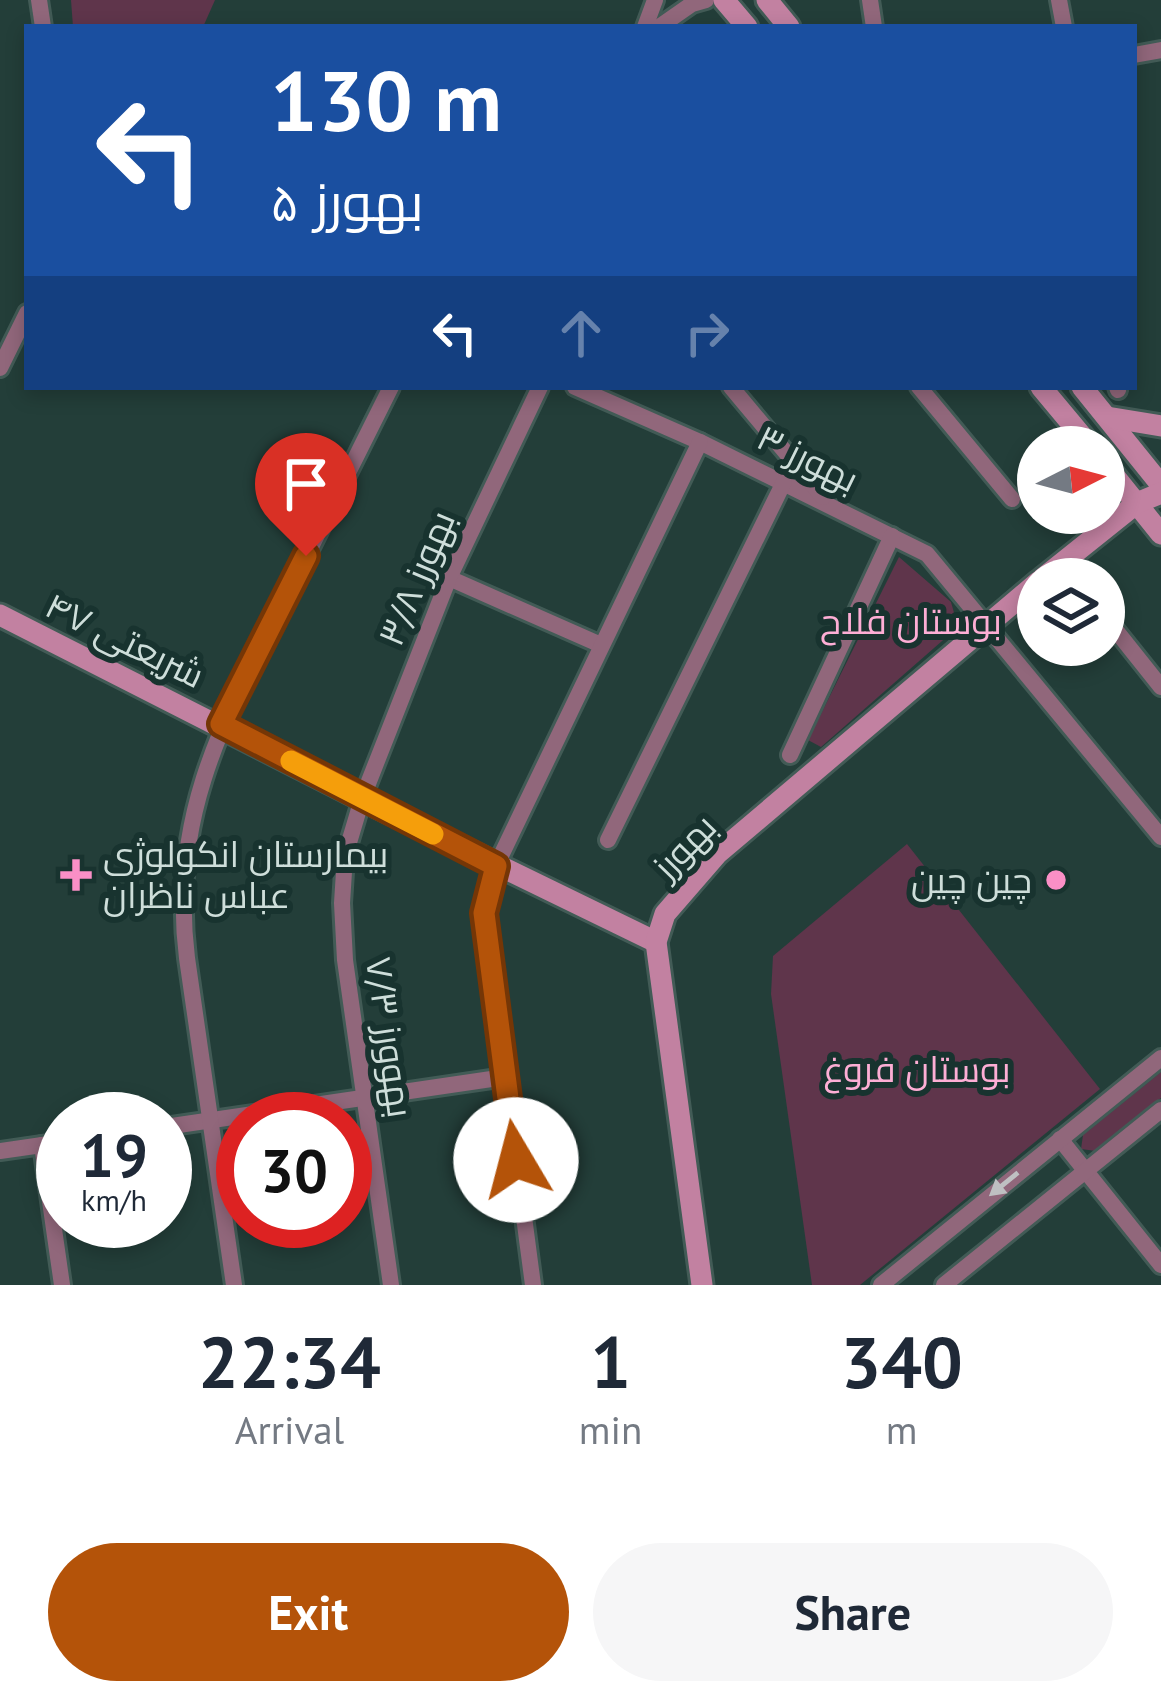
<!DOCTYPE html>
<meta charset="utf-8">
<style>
body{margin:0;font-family:"PT Sans",Cairo,sans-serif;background:#f6f6f7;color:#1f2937;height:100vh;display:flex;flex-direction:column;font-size:45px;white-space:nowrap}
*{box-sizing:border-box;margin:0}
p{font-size:39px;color:#747a83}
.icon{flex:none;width:66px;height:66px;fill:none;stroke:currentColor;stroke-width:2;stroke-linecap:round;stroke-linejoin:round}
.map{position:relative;height:1285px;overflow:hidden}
.panel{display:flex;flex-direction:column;background:#fff;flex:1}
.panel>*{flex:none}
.banner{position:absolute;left:24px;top:24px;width:1113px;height:366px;border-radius:0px;box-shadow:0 6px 18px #0003;background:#1a4fa0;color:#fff;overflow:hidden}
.needle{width:78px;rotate:84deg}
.controls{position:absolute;left:1017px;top:426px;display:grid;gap:24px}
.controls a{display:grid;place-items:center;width:108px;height:108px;border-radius:50%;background:#fff;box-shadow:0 6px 18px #0003;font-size:60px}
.speed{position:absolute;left:36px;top:1092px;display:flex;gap:24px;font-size:60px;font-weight:700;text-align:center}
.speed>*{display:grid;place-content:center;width:156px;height:156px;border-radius:50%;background:#fff;box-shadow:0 6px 18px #0003;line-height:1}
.speed small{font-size:30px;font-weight:400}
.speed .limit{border:18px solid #d22;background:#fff;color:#111}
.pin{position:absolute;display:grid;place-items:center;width:102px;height:102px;color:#fff;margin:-123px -51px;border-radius:50% 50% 50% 0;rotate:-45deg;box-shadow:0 0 12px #0007}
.pin .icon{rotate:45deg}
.me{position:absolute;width:132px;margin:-66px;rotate:352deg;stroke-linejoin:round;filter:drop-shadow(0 0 9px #0008)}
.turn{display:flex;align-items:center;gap:42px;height:252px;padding:0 48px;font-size:54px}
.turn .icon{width:156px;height:156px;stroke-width:2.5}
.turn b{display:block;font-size:84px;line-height:102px}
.lanes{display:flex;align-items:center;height:114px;padding:0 48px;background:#0003;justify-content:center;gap:60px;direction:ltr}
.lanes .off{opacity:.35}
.eta{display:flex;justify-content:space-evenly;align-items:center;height:204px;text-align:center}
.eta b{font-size:72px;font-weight:700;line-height:84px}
.action{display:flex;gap:24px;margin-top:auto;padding:24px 48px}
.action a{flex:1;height:138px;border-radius:72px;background:#b45309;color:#fff;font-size:48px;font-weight:700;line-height:138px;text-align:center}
.action a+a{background:#f6f6f7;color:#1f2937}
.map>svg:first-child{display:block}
</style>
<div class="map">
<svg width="1161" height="1285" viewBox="0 0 1161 1285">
<rect width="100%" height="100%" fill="#233e39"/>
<g fill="#5f354b">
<path d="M71,0H215L203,27H73Z"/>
<path d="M899,557L951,602L958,627L821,747L808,740Z"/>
<path d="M907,844L1100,1089L860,1285H812L771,994L773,956Z"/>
<path d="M1161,1072V1098L1096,1151L1081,1149L1083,1135Z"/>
</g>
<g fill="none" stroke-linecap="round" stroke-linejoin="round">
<defs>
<g id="street">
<path d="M39,0L43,27"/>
<path d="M870,0L874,27"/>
<path d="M1059,0L1064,27"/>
<path d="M645,27L655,0"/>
<path d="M659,27L692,4L706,0"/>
<path d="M1134,55L1161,50"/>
<path d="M0,368L27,313"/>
<path d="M575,387L700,442L927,554L1161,837"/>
<path d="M731,387L823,497"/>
<path d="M919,387L1012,499"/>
<path d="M1117,387L1118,390"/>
<path d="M449,578L601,645"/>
<path d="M1106,618L1161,687"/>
<path d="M790,755L892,536"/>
<path d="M608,840L784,482"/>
<path d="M165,1127L505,1077"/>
<path d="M1060,1139L1161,1265"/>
<path d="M42,1145L62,1285"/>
<path d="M0,1151L63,1142"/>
<path d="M234,1285L187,958C169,815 225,717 288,593C322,524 357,456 391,387"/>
<path d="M391,1285L345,960L342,903L345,856L362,799L449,578L540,387"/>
<path d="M533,1285L484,913L496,866L700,442"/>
<path d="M881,1285L1161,1058"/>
<path d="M944,1285L1161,1110"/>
</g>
<g id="secondary">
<path d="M724,0L747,27"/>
<path d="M767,0L789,27"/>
<path d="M1041,387L1091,447"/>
<path d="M1082,387L1161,485"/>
<path d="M1107,417L1161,426"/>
<path d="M1104,463L1161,534"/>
<path d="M1042,579L1137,503L1161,493"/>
<path d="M0,615L362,799L656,942"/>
<path d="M702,1285L656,942L665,914L717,854L1038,582"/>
</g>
</defs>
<use href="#street" stroke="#425b56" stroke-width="22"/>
<use href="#secondary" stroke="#425b56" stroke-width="27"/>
<use href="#street" stroke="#91677b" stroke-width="16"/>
<use href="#secondary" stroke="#c281a1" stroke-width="21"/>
</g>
<defs><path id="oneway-solid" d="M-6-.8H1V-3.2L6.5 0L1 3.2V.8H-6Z" transform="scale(3)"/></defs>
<use fill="#bfc0c2" href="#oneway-solid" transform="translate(1004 1184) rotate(141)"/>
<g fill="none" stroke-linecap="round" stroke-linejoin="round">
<defs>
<path id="route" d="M306,556L221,724L496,866L484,913L516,1160"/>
</defs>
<use href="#route" stroke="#753606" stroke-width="30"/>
<use href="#route" stroke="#b45309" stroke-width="21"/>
<path stroke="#f59e0b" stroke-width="21" d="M291,761L433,834"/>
</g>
<g fill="#fa8fc6" stroke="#18332f" stroke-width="4.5">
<path d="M70 857h12v12h12v12h-12v12h-12v-12h-12v-12h12z"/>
<circle cx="1056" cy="880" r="12"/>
</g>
<g text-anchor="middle" stroke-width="12" stroke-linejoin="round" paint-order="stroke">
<g font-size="36" fill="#cededa" stroke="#18332f">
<text transform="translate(808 458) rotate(26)" y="13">بهورز ۳</text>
<text transform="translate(416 578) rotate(-67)" y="13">بهورز ۳/۸</text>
<text transform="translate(125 640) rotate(26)" y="13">شریعتی ۴۷</text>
<text transform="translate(684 846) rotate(-46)" y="13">بهورز</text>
<text transform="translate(390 1037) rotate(82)" y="13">بهوورز ۷/۳</text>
</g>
<g font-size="36" fill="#fdaed5" stroke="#18332f">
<text x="911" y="634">بوستان فلاح</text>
<text x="917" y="1082">بوستان فروغ</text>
</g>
<g font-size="36" fill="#cededa" stroke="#18332f" text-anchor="start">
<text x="103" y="867">بیمارستان انکولوژی<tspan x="103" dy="41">عباس ناظران</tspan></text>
<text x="1032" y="893" text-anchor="end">چین چین</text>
</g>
</g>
</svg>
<div class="controls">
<a><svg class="needle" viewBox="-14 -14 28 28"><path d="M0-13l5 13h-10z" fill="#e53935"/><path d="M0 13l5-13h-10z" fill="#747a83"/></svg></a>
<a><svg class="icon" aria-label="layers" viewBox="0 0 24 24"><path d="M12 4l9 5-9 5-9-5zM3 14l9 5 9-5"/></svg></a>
</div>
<div class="speed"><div>19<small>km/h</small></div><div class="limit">30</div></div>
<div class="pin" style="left:306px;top:556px;background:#d93025"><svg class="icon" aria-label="arrive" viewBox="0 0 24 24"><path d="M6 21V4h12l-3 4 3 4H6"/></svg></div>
<svg class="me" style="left:516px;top:1160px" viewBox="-20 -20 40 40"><circle r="19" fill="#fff"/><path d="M0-13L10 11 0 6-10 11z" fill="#b45309"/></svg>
<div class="banner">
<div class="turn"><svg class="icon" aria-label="left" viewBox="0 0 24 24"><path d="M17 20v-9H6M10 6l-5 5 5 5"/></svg><div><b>130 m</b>بهورز ۵</div></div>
<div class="lanes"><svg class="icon" aria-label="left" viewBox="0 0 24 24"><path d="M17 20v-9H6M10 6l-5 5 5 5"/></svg><svg class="icon off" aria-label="ahead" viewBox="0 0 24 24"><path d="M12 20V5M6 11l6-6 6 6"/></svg><svg class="icon off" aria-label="right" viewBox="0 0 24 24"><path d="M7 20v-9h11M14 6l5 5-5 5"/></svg></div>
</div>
</div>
<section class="panel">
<div class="eta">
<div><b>22:34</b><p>Arrival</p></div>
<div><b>1</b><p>min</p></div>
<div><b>340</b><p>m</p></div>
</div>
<div class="action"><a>Exit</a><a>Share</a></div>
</section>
